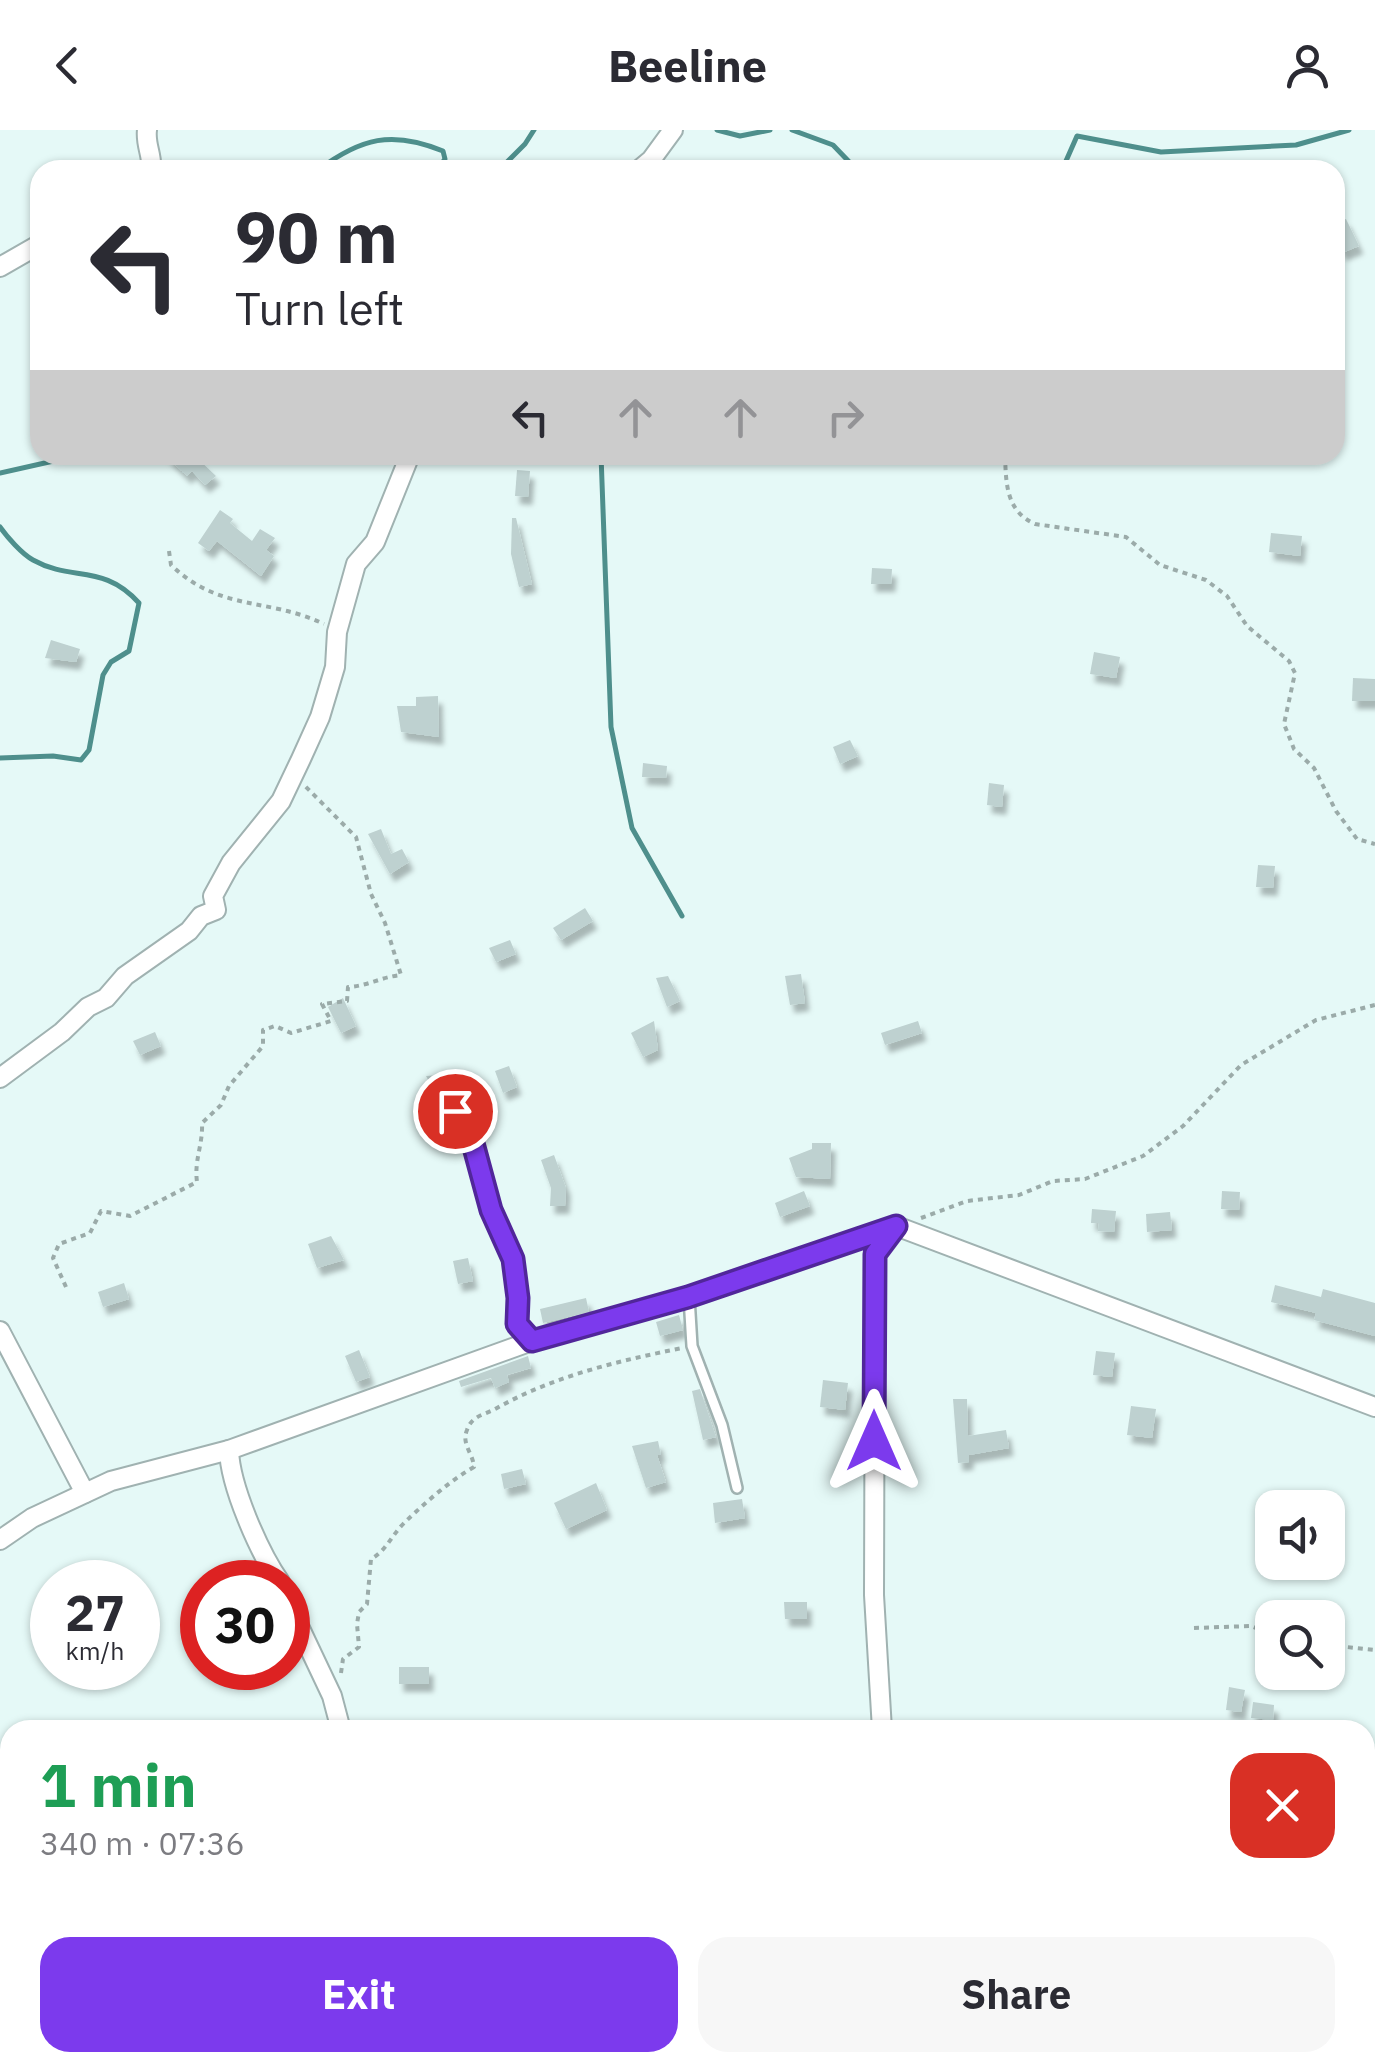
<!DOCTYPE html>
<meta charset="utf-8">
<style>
body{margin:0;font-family:"IBM Plex Sans",sans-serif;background:#f7f7f7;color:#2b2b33;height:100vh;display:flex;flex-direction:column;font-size:38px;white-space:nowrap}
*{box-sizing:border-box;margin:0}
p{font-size:32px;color:#7c7c81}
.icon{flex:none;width:55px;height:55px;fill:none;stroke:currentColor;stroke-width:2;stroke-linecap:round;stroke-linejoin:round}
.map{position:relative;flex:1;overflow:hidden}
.side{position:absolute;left:0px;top:1590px;width:1375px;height:352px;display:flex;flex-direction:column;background:#fff;border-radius:30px 30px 0 0;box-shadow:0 2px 8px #0004}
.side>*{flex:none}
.banner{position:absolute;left:30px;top:30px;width:1315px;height:305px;border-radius:30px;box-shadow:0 2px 8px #0004;background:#fff;color:#2b2b33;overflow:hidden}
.tools{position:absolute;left:1255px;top:1360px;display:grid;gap:20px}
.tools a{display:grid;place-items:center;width:90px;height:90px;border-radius:20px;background:#fff;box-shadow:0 2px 8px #0004;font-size:50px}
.speed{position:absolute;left:30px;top:1430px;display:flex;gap:20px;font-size:50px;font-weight:700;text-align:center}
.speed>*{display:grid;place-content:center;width:130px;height:130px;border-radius:50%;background:#fff;box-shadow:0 2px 8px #0004;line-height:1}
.speed small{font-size:25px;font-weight:400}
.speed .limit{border:15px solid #d22;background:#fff;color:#111}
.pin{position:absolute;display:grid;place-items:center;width:85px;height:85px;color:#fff;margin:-42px;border:5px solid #fff;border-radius:50%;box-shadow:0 2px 10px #0007}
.me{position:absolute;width:110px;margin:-55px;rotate:0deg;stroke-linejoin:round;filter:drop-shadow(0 0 8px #0008)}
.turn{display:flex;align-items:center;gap:35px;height:210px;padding:0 40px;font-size:45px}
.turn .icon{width:130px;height:130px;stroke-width:2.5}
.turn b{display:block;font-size:70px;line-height:85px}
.lanes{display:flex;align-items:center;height:95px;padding:0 40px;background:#0003;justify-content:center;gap:50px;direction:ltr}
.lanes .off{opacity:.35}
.round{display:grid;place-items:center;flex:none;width:105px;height:105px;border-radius:30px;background:#f7f7f7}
.headline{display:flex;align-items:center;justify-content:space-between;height:170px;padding:0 40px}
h1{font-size:60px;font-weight:700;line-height:75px;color:#1e9e55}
.button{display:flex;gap:20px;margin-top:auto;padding:20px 40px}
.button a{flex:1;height:115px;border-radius:30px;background:#7c3aed;color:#fff;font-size:40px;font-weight:700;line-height:115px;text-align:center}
.button a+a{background:#f7f7f7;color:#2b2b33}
header{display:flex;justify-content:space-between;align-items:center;height:130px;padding:0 40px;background:#fff;font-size:45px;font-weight:700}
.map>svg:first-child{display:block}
</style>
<header><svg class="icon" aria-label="back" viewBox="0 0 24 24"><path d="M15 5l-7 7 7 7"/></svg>Beeline<svg class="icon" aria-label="person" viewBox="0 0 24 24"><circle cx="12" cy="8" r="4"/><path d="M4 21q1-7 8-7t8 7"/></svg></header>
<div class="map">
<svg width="1375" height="1941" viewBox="0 0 1375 1941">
<defs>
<filter id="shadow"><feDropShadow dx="4.5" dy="8" stdDeviation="2.5" flood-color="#0004"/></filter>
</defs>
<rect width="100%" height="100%" fill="#e5f9f7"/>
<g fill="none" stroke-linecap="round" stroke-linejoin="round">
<g stroke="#4e8f8c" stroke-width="5">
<path d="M717,0L740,6L770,0"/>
<path d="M792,0L833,15L857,40"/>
<path d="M318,40C361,8 392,0 443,21L445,29L437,40"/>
<path d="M499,40L525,14L534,0"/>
<path d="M1062,40L1077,6L1161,22L1296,15L1349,0"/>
<path d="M601,325L611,597L632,698L682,786"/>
<path d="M0,343L58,330L59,325"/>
<path d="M0,397C7,407 22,424 33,430C72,452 103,433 139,473L129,521L111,532L103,545L89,620L81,630L53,626L0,628"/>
</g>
</g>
<g fill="#bed1d0" filter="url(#shadow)">
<path d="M1346,89L1359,116L1342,123L1335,107V92Z"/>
<path d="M165,325H194L216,346L205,355L192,341L187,346Z"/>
<path d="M517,340L530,341L528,367L515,366Z"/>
<path d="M220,380L233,389L230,393L252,411L260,399L275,408L266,420L274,426L261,446L217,411L209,421L198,413Z"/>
<path d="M512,388H516L532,454L519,457L511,424Z"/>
<path d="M1271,403L1302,406L1300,426L1269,422Z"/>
<path d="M872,438L892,439L891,454H871Z"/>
<path d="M51,510L80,519L76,532L45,528Z"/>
<path d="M1094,522L1120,527L1116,548L1090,544Z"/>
<path d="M1353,548L1375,549V571H1352Z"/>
<path d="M438,566L439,607L401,602L397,576H416V567Z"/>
<path d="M850,610L858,626L840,634L833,617Z"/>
<path d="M643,633L667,636L666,648L642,647Z"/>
<path d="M989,653L1004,655L1002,677L987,675Z"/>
<path d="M381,699L391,724L402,719L409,732L390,744L368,704Z"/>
<path d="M1258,735L1275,736L1273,758L1256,757Z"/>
<path d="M585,778L593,791L561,810L553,798Z"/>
<path d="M510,810L516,824L496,832L489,818Z"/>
<path d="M801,844L805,873L790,875L785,846Z"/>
<path d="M668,846L680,871L667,877L656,848Z"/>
<path d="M343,868L356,896L341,903L328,877Z"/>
<path d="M654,891L658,920L643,927L631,903Z"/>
<path d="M918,891L922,903L885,915L881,903Z"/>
<path d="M155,902L161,916L140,925L133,911Z"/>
<path d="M509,936L517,957L503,963L495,941Z"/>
<path d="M467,943L469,970L452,974L447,978L449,986L431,992L426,978L441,973L426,946Z"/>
<path d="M812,1013H831L830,1049L796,1047L789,1028L812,1019Z"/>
<path d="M554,1025L566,1058L565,1076H550L551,1058L541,1030Z"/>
<path d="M804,1061L810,1076L780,1087L775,1073Z"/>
<path d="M1222,1061L1240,1062L1239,1080L1221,1079Z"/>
<path d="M1092,1079L1116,1081L1114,1102L1098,1101L1099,1093H1091Z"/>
<path d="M1170,1082L1172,1100L1147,1102L1146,1084Z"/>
<path d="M331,1106L344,1130L317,1138L308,1114Z"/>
<path d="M468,1128L473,1151L458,1154L453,1131Z"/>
<path d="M124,1153L129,1169L103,1177L98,1162Z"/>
<path d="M1275,1155L1321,1167L1323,1159L1375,1173V1206L1314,1190L1316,1183L1271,1172Z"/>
<path d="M586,1168L589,1182L543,1193L540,1179Z"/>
<path d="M679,1185L683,1200L660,1206L656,1192Z"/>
<path d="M359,1220L370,1247L356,1252L345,1226Z"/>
<path d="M1096,1221L1115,1223L1112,1247L1093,1245Z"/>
<path d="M528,1226L531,1238L507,1245L509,1252L495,1258L491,1248L461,1257L459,1251Z"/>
<path d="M823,1250L848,1253L845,1280L820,1277Z"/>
<path d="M700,1259L716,1307L703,1310L692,1261Z"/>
<path d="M953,1269H967L968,1306L1006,1300L1009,1318L969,1325V1332L958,1333Z"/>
<path d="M1131,1276L1156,1279L1152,1308L1127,1305Z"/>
<path d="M658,1311L661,1325H657L666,1352L646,1358L632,1316Z"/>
<path d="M522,1339L526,1354L504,1359L501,1344Z"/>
<path d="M596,1353L607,1380L566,1399L554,1373Z"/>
<path d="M742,1369L745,1388L715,1393L713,1373Z"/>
<path d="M784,1472H807V1489H785Z"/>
<rect x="399" y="1537" width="30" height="17"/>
<path d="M1229,1557L1245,1560L1241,1582L1226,1580Z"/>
<path d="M1253,1572L1274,1575L1273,1590L1251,1588Z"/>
</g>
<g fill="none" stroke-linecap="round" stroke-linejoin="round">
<defs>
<g id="service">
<path d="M455,981L467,992L491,1079L513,1129L518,1169L517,1194L532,1211"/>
<path d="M689,1167L692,1216L722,1295L737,1358"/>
</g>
<g id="minor">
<path d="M147,0C145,15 153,26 151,40"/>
<path d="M639,40L651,30L673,0"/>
<path d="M0,137L40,114"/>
<path d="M0,948L62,902L88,877L106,868L125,846L189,801L201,786L216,780L213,766L231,733L281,671L301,629L320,587L335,537L337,502L356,434L375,412L410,325"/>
<path d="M0,1201L85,1363"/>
<path d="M229,1320C230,1356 259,1422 280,1452"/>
<path d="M0,1410L32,1388L111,1351L229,1320L532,1211L689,1167L894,1097"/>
<path d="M288,1473L332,1566L341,1600"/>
<path d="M882,1600L874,1465L875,1124L896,1096L1375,1277"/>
<path d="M418,1932L421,1941"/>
<path d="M877,1941V1932"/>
</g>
</defs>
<use href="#service" stroke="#a0b2b1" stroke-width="14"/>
<use href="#minor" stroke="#a0b2b1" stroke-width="22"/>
<g stroke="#9baba9" stroke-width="4" stroke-dasharray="5 5" stroke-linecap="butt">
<path d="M1005,325C1006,354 1006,381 1035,394L1126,407L1160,435L1206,450L1227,466L1247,496L1289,531L1295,543L1284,594L1294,619L1314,638L1336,681L1357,709L1375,714"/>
<path d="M169,421L171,435C220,482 267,467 324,494"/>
<path d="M921,1088L967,1071L1019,1065L1053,1051L1085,1049L1143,1026L1183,996L1241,935L1316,890L1375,875"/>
<path d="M66,1157L53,1128L59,1114L90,1103L101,1081L130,1086L197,1052C194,1030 203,1015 202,993L221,975L229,956L263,916V900L275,896L291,903L331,891L322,874L347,871L348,857C368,856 381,847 401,845L385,793L371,764L356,707L305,656"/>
<path d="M1194,1498L1251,1496L1272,1504"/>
<path d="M1328,1515L1375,1520"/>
<path d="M341,1543L343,1529L359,1517L357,1494L359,1482L367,1474L371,1429C387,1420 391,1406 404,1393C425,1373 448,1352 474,1337C473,1323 461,1314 467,1300C472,1285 485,1285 497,1278C554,1246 618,1231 682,1218"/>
<path d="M10,1932L13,1941"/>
</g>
<use href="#service" stroke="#fff" stroke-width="9"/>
<use href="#minor" stroke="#fff" stroke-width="18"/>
</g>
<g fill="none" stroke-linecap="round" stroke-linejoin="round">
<defs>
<path id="route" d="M455,981L468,995L491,1080L513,1129L518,1168L517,1194L532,1211L688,1167L896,1096L875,1124L874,1311"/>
</defs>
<use href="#route" stroke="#51269a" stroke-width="25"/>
<use href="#route" stroke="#7c3aed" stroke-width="18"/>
</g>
</svg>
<div class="tools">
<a><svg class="icon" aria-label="sound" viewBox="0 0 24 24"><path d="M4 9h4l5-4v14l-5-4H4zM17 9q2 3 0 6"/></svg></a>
<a><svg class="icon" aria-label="search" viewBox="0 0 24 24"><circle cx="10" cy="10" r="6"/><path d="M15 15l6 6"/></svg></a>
</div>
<div class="speed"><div>27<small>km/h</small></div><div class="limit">30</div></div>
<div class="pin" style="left:455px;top:981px;background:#d93025"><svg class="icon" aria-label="arrive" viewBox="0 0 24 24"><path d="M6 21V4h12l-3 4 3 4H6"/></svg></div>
<svg class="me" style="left:874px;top:1311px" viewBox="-20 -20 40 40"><path d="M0-17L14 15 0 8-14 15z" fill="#7c3aed" stroke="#fff" stroke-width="4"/></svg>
<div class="banner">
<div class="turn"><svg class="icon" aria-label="left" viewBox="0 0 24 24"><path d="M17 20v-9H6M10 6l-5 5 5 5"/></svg><div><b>90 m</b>Turn left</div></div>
<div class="lanes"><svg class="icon" aria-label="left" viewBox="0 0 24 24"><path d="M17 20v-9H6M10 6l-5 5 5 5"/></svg><svg class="icon off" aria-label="ahead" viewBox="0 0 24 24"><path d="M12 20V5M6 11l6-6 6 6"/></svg><svg class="icon off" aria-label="ahead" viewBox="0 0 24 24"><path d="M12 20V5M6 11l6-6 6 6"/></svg><svg class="icon off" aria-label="right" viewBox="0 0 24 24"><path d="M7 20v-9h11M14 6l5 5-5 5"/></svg></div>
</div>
<section class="side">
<div class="headline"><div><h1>1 min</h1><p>340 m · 07:36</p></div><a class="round" style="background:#d93025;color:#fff"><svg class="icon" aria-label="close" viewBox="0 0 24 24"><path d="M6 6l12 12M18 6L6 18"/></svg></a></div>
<div class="button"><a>Exit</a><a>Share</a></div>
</section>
</div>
